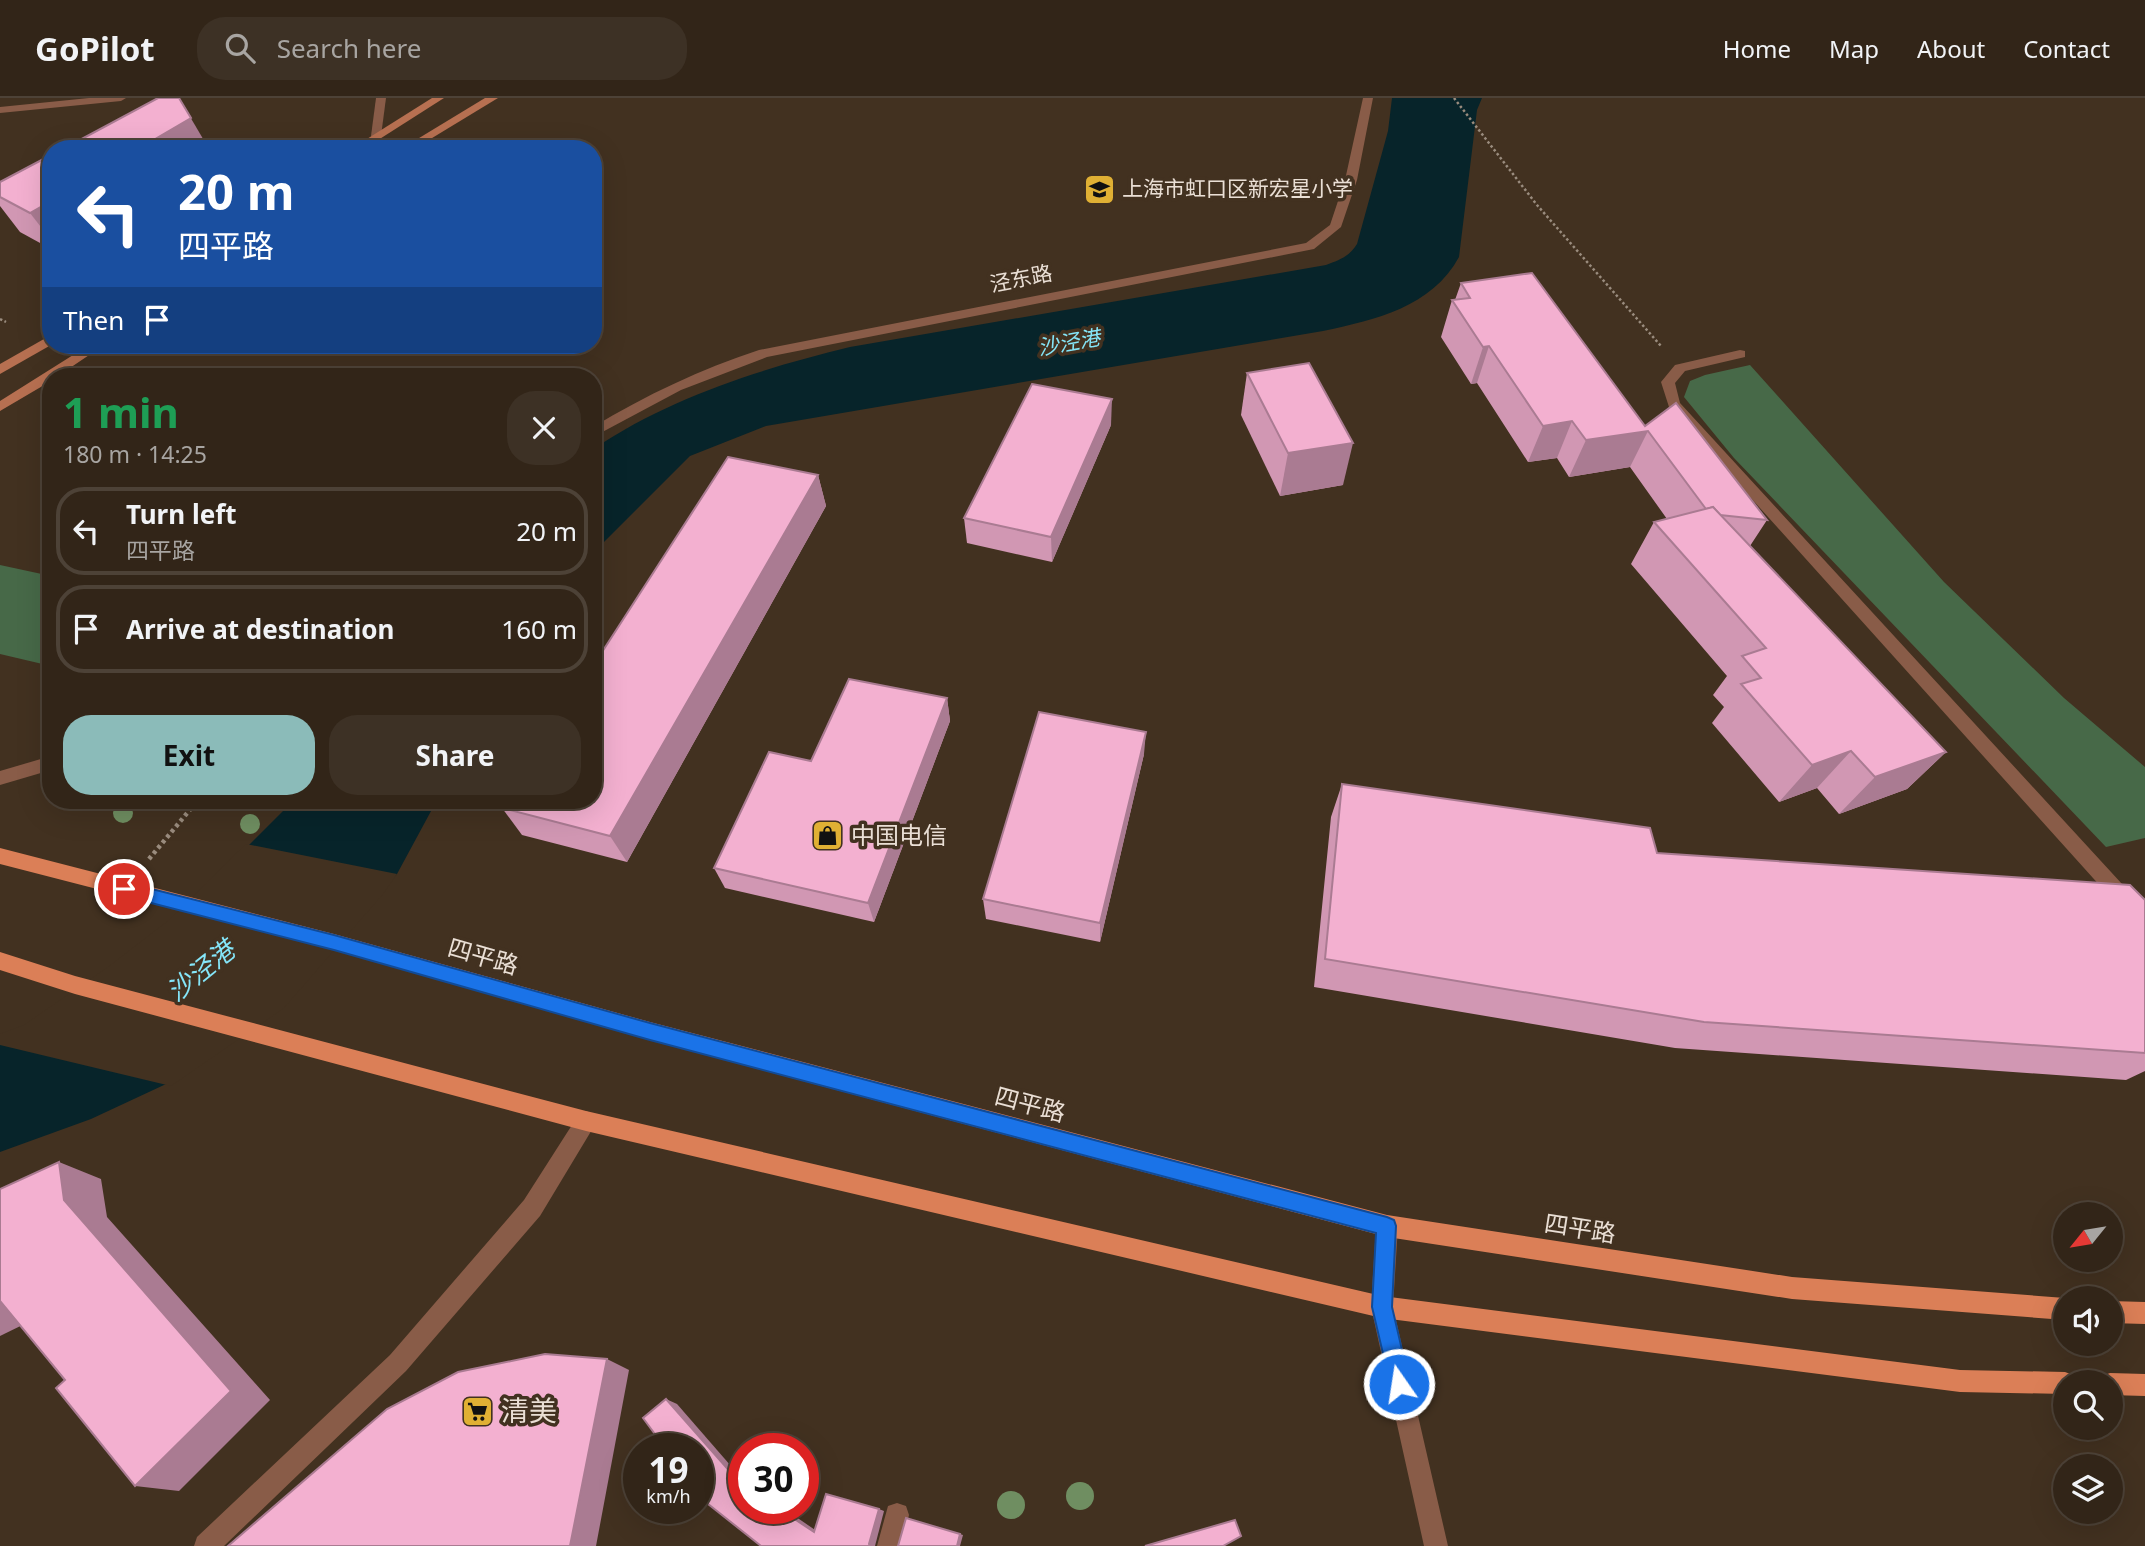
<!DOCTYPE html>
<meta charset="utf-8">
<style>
body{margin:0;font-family:"Noto Sans","Noto Sans SC",sans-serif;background:#3d3125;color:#f1f3f6;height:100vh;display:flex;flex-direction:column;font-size:26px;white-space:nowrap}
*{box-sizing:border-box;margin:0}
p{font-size:23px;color:#a8a5a2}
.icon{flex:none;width:38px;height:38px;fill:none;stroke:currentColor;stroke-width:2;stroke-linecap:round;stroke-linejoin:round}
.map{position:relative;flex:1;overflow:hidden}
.panel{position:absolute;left:42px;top:270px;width:560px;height:441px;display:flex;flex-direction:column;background:#322518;border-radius:28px;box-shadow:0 7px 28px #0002,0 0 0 2px #4d4237}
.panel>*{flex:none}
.guide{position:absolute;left:42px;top:42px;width:560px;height:214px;border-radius:28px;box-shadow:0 7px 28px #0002,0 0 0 2px #4d4237;background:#1a4fa0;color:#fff;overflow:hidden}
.needle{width:46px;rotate:240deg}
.controls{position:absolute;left:2053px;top:1104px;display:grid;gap:14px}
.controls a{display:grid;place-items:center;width:70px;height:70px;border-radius:50%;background:#322518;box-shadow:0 7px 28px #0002,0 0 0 2px #4d4237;font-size:35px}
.speed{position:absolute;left:623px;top:1335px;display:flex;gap:14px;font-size:35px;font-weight:700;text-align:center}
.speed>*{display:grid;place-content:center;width:91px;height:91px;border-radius:50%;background:#322518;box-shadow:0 7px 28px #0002,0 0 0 2px #4d4237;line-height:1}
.speed small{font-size:18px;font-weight:400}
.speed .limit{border:10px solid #d22;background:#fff;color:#111}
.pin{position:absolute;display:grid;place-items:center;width:60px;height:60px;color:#fff;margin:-30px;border:4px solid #fff;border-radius:50%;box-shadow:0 2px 7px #0007}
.me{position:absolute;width:77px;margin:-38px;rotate:347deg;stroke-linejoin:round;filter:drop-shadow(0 0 5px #0008)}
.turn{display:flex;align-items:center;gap:24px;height:147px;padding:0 21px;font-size:32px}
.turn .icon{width:91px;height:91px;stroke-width:2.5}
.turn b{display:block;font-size:49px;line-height:60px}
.then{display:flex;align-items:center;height:66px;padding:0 21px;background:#0003;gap:14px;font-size:26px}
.round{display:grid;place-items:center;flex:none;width:74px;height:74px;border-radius:28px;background:#3d3125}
.summary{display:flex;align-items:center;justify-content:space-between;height:119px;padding:0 21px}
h1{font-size:42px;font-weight:700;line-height:52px;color:#1e9e55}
.button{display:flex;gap:14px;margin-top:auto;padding:14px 21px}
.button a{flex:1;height:80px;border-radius:28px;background:#8bbbb9;color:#111;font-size:28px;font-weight:700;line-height:80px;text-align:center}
.button a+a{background:#3d3125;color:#f1f3f6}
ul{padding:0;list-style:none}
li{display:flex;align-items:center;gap:21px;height:88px;margin:0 14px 10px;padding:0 7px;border:4px solid #4d4237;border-radius:28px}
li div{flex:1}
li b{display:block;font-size:26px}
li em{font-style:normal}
header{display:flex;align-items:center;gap:42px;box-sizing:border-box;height:98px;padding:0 35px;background:#322518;border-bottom:2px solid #4d4237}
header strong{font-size:33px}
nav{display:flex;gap:38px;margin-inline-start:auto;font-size:24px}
.search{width:490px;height:63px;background:#3d3125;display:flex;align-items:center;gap:18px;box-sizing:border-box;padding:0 24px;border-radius:28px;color:#a8a5a2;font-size:26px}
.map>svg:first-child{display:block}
</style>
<header>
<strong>GoPilot</strong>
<div class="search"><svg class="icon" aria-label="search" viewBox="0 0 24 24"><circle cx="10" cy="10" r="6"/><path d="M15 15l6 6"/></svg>Search here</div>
<nav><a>Home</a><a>Map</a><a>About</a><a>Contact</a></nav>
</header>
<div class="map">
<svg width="2145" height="1448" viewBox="0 0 2145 1448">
<rect width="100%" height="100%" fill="#423120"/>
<g fill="#476948">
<path d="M1750,267L1944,484L2064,600L2145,669V740L2106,749L1734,360L1684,299L1690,283L1705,277Z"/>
<path d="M0,467L51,478V568L0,556Z"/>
</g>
<g fill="#07242a">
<path d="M1392,0H1482L1477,12L1459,159C1432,209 1375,222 1323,233L766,328L690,358L593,455V351C671,299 760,271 850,249L1326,167C1339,162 1349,159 1357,146L1388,33Z"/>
<path d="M294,702H437L397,776L281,907L179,980L91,1021L0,1054V940L25,930L172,824Z"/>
</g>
<path fill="#423120" d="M246,746L397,776L383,796L284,910L171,988L0,947V936L24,927L108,869L169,822Z"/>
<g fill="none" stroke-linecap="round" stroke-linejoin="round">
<g stroke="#9a8c7e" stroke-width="2.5" stroke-dasharray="2.5 2.5" stroke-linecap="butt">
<path d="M1454,0L1537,107L1661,248"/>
<path d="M317,51L326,45"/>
<path d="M0,221L6,224"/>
<path d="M129,257L144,247"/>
</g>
<path stroke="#9a8c7e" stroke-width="4.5" stroke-dasharray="3.5 3.5" stroke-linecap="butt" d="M149,761L198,702"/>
<path fill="#895c48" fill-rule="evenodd" d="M1740,252L1745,253V259L1685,273L1675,285L1680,305L2145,811V832L2138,830L1669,309L1661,284L1675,267Z"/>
<path fill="#895c48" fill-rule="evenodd" d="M897,1405L906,1408L909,1417L901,1448H877L888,1408Z"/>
<g fill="#895c48" fill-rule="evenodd">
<path d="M89,0H126L121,3L0,15V9Z"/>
<path d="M376,0H386L381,38L376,41L371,38Z"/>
<path d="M1363,0H1373L1357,82L1341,129L1314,151L767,259L681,292L593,339V329C646,297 701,271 759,252L1306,145L1330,127L1345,82Z"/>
<path d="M51,658V672L0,687V673Z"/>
<path d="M586,1013L593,1016L596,1023L593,1030L540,1118L406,1273L224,1448H194L197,1439L390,1257L524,1102L579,1016Z"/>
<path d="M1387,1117L1395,1120L1398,1128L1393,1209L1448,1448H1424L1371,1209L1376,1128L1379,1120Z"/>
</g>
<g fill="#b77051" fill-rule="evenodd">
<path d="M432,0H444L364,51H351Z"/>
<path d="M485,0H498L414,51H401Z"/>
<path d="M51,237V247L0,276V266Z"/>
<path d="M89,247H104L58,278H51V283L0,313V303Z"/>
</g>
<g fill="#db7f57" fill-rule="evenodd">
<path d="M0,750L334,836L650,924L1387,1117L1792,1179L2065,1200V1222L1792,1201L1387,1139L650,942L334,852L0,766Z"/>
<path d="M0,854L75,878L586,1013L1382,1198L1960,1272L2065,1274L2073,1277L2076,1284H2065V1296L1960,1294L1382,1220L586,1033L75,896L0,872Z"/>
<path d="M2110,1203L2145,1204V1226L2110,1225Z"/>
<path d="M2110,1275L2145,1276V1298L2110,1297V1284H2099L2102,1278Z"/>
</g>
</g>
<g fill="#6f8e61">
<circle cx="123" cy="715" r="10"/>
<circle cx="250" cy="726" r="10"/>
<circle cx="1080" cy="1398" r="14"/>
<circle cx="1011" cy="1407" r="14"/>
</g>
<g fill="#d197b3">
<path d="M51,57V151L20,134L0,108V84Z"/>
<path d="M1461,185L1767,422L1750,448L1946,654L1907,691L1839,716L1817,690L1779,704L1712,625L1724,609L1713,597L1727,578L1631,466L1654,424L1667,421L1630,369L1569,379L1557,360L1528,364L1477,285L1471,286L1441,239L1452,202H1455Z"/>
<path d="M1247,275L1343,387L1280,398L1241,317Z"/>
<path d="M1111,327L1052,464L967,445L964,420Z"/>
<path d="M818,377L826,408L627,764L522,737L502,710Z"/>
<path d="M947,600L950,623L874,824L725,790L714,770L811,663Z"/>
<path d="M1144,656L1100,844L986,821L983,801Z"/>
<path d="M1342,686L1657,755L2145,802V973L2126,982L1675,950L1314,889L1331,719Z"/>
</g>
<g fill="#aa7b92">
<path d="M179,0L209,51H138Z"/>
<path d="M51,103V142L30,115Z"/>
<path d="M1489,248L1477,285L1471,286L1483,249Z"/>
<path d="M1112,301L1111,327L1052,464L1051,439Z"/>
<path d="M1572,323L1557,360L1528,364L1543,328Z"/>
<path d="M1648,333L1630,369L1569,379L1586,342Z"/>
<path d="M1353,345L1343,387L1280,398L1288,355Z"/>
<path d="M818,377L826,408L627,764L610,738Z"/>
<path d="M947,600L950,623L874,824L868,805Z"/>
<path d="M1146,634L1144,656L1100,844V825Z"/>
<path d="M1851,653L1817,690L1779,704L1812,667Z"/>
<path d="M1946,654L1907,691L1839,716L1875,679Z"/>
<path d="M59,1064L101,1081L107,1119L270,1302L179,1393L135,1388L64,1102Z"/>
<path d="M0,1202L47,1215L0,1238Z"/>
<path d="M607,1261L629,1272L596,1448H570Z"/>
<path d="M666,1301L677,1306L744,1383V1388L740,1385Z"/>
<path d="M778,1410H783L821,1436L814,1434Z"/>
<path d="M879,1411L884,1413L875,1448H870L869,1446Z"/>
<path d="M960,1436L963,1437L960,1448H957Z"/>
</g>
<g fill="#f3b0d0" stroke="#aa7b92" stroke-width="2">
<path d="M158,0H179L191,20L138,51H63Z"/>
<path d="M51,57V103L30,115L0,99V84Z"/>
<path d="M1532,175L1645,328L1676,305L1767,422L1720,417L1713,409L1706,411L1648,333L1586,342L1572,323L1543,328L1489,248L1483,249L1452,202L1470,200L1461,185Z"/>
<path d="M1309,265L1353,345L1288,355L1247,275Z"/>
<path d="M1032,286L1112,301L1051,439L964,420Z"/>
<path d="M728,359L818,377L610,738L502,710L507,702H593V568Z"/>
<path d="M1713,409L1946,654L1875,679L1851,653L1812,667L1741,586L1761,580L1742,558L1766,550L1654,424Z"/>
<path d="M849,581L947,600L868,805L714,770L769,654L811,663Z"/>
<path d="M1039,614L1146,634L1100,825L983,801Z"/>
<path d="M1342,686L1650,730L1657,755L2130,787L2145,802V955L1704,924L1325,861Z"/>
<path d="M59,1064L64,1102L231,1293L135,1388L56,1290L65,1282L0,1203V1091Z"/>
<path d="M545,1256L607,1261L570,1448H228L387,1311L458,1274Z"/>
<path d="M666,1301L740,1385L744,1388V1410H778L814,1434L826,1396L879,1411L869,1446L870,1448H761L698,1398V1351H666L643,1320Z"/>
<path d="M906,1420L960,1436L957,1448H898Z"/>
<path d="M1235,1422L1241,1438L1223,1448H1145Z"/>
</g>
<path fill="#1a73e8" stroke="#114b97" stroke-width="2" d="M124,784L334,837L650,925L1387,1119L1394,1122L1396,1128L1392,1209L1410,1286L1407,1294L1399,1297L1392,1294L1372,1209L1376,1135L650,942L334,852L124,798L116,791Z"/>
<defs>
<symbol id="school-square" viewBox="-11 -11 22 22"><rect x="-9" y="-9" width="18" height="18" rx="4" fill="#e0b034" stroke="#423120"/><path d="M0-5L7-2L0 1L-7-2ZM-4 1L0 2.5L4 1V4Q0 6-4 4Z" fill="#111"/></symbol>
<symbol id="shop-square" viewBox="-11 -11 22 22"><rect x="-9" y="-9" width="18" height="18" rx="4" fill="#e0b034" stroke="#423120"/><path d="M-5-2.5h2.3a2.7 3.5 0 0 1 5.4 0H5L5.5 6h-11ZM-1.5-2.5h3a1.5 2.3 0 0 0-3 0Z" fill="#111"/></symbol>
<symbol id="supermarket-square" viewBox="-11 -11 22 22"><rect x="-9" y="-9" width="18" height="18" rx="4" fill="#e0b034" stroke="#423120"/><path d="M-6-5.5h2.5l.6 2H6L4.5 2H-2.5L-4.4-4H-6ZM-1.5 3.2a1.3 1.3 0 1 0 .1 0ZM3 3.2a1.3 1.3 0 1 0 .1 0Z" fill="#111"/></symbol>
</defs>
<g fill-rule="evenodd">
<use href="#school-square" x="1082" y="74" width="35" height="35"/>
<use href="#shop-square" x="810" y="720" width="35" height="35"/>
<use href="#supermarket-square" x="460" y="1296" width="35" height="35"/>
</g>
<g text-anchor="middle" stroke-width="7" stroke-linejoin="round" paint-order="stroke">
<g font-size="21" fill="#eadfd5" stroke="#423120" text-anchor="start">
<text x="1122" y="98">上海市虹口区新宏星小学</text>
</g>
<g font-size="21" fill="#eadfd5" stroke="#423120">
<text transform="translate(1021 181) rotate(-11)" y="7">泾东路</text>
</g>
<g font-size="21" font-style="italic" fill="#85e6f9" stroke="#423120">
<text transform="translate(1069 245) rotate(-10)" y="7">沙泾港</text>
</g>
<g font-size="24" fill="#eadfd5" stroke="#423120" text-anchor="start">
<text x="851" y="746">中国电信</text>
</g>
<g font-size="24" fill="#eadfd5" stroke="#423120">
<text transform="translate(483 859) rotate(16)" y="8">四平路</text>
<text transform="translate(1030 1007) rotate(15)" y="8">四平路</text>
<text transform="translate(1580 1131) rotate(9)" y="8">四平路</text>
</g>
<g font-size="26" font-style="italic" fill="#85e6f9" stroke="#423120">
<text transform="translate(201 873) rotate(-39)" y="9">沙泾港</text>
</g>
<g font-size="28" fill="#eadfd5" stroke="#423120" text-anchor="start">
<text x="501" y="1323">清美</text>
</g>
</g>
</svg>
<div class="controls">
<a><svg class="needle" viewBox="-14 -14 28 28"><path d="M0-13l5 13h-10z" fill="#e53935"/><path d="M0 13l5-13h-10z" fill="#a8a5a2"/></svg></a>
<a><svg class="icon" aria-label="sound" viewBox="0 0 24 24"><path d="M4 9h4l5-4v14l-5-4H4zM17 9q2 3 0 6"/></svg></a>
<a><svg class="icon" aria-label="search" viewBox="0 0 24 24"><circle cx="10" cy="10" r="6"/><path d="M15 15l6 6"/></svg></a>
<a><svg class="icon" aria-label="layers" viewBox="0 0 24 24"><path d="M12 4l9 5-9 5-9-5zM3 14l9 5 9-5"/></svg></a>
</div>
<div class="speed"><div>19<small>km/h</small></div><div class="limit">30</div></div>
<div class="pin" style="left:124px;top:791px;background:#d93025"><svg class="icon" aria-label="arrive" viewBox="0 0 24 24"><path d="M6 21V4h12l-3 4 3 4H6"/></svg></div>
<svg class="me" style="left:1399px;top:1286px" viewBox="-20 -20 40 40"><circle r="17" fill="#1a73e8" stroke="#fff" stroke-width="3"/><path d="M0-11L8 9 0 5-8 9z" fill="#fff"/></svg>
<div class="guide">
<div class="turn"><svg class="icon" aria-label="left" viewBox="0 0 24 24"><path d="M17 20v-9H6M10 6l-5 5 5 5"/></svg><div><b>20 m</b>四平路</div></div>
<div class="then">Then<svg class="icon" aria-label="arrive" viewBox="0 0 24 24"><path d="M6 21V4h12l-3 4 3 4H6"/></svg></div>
</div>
<section class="panel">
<div class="summary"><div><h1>1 min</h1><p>180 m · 14:25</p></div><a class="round"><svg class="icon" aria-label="close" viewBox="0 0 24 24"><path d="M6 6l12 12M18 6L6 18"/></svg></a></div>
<ul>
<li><svg class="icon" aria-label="left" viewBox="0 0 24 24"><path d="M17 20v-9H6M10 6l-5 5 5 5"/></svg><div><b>Turn left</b><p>四平路</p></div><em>20 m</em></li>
<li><svg class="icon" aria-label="arrive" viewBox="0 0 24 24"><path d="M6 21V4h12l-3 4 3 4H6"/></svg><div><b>Arrive at destination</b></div><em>160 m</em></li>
</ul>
<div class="button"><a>Exit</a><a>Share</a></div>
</section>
</div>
